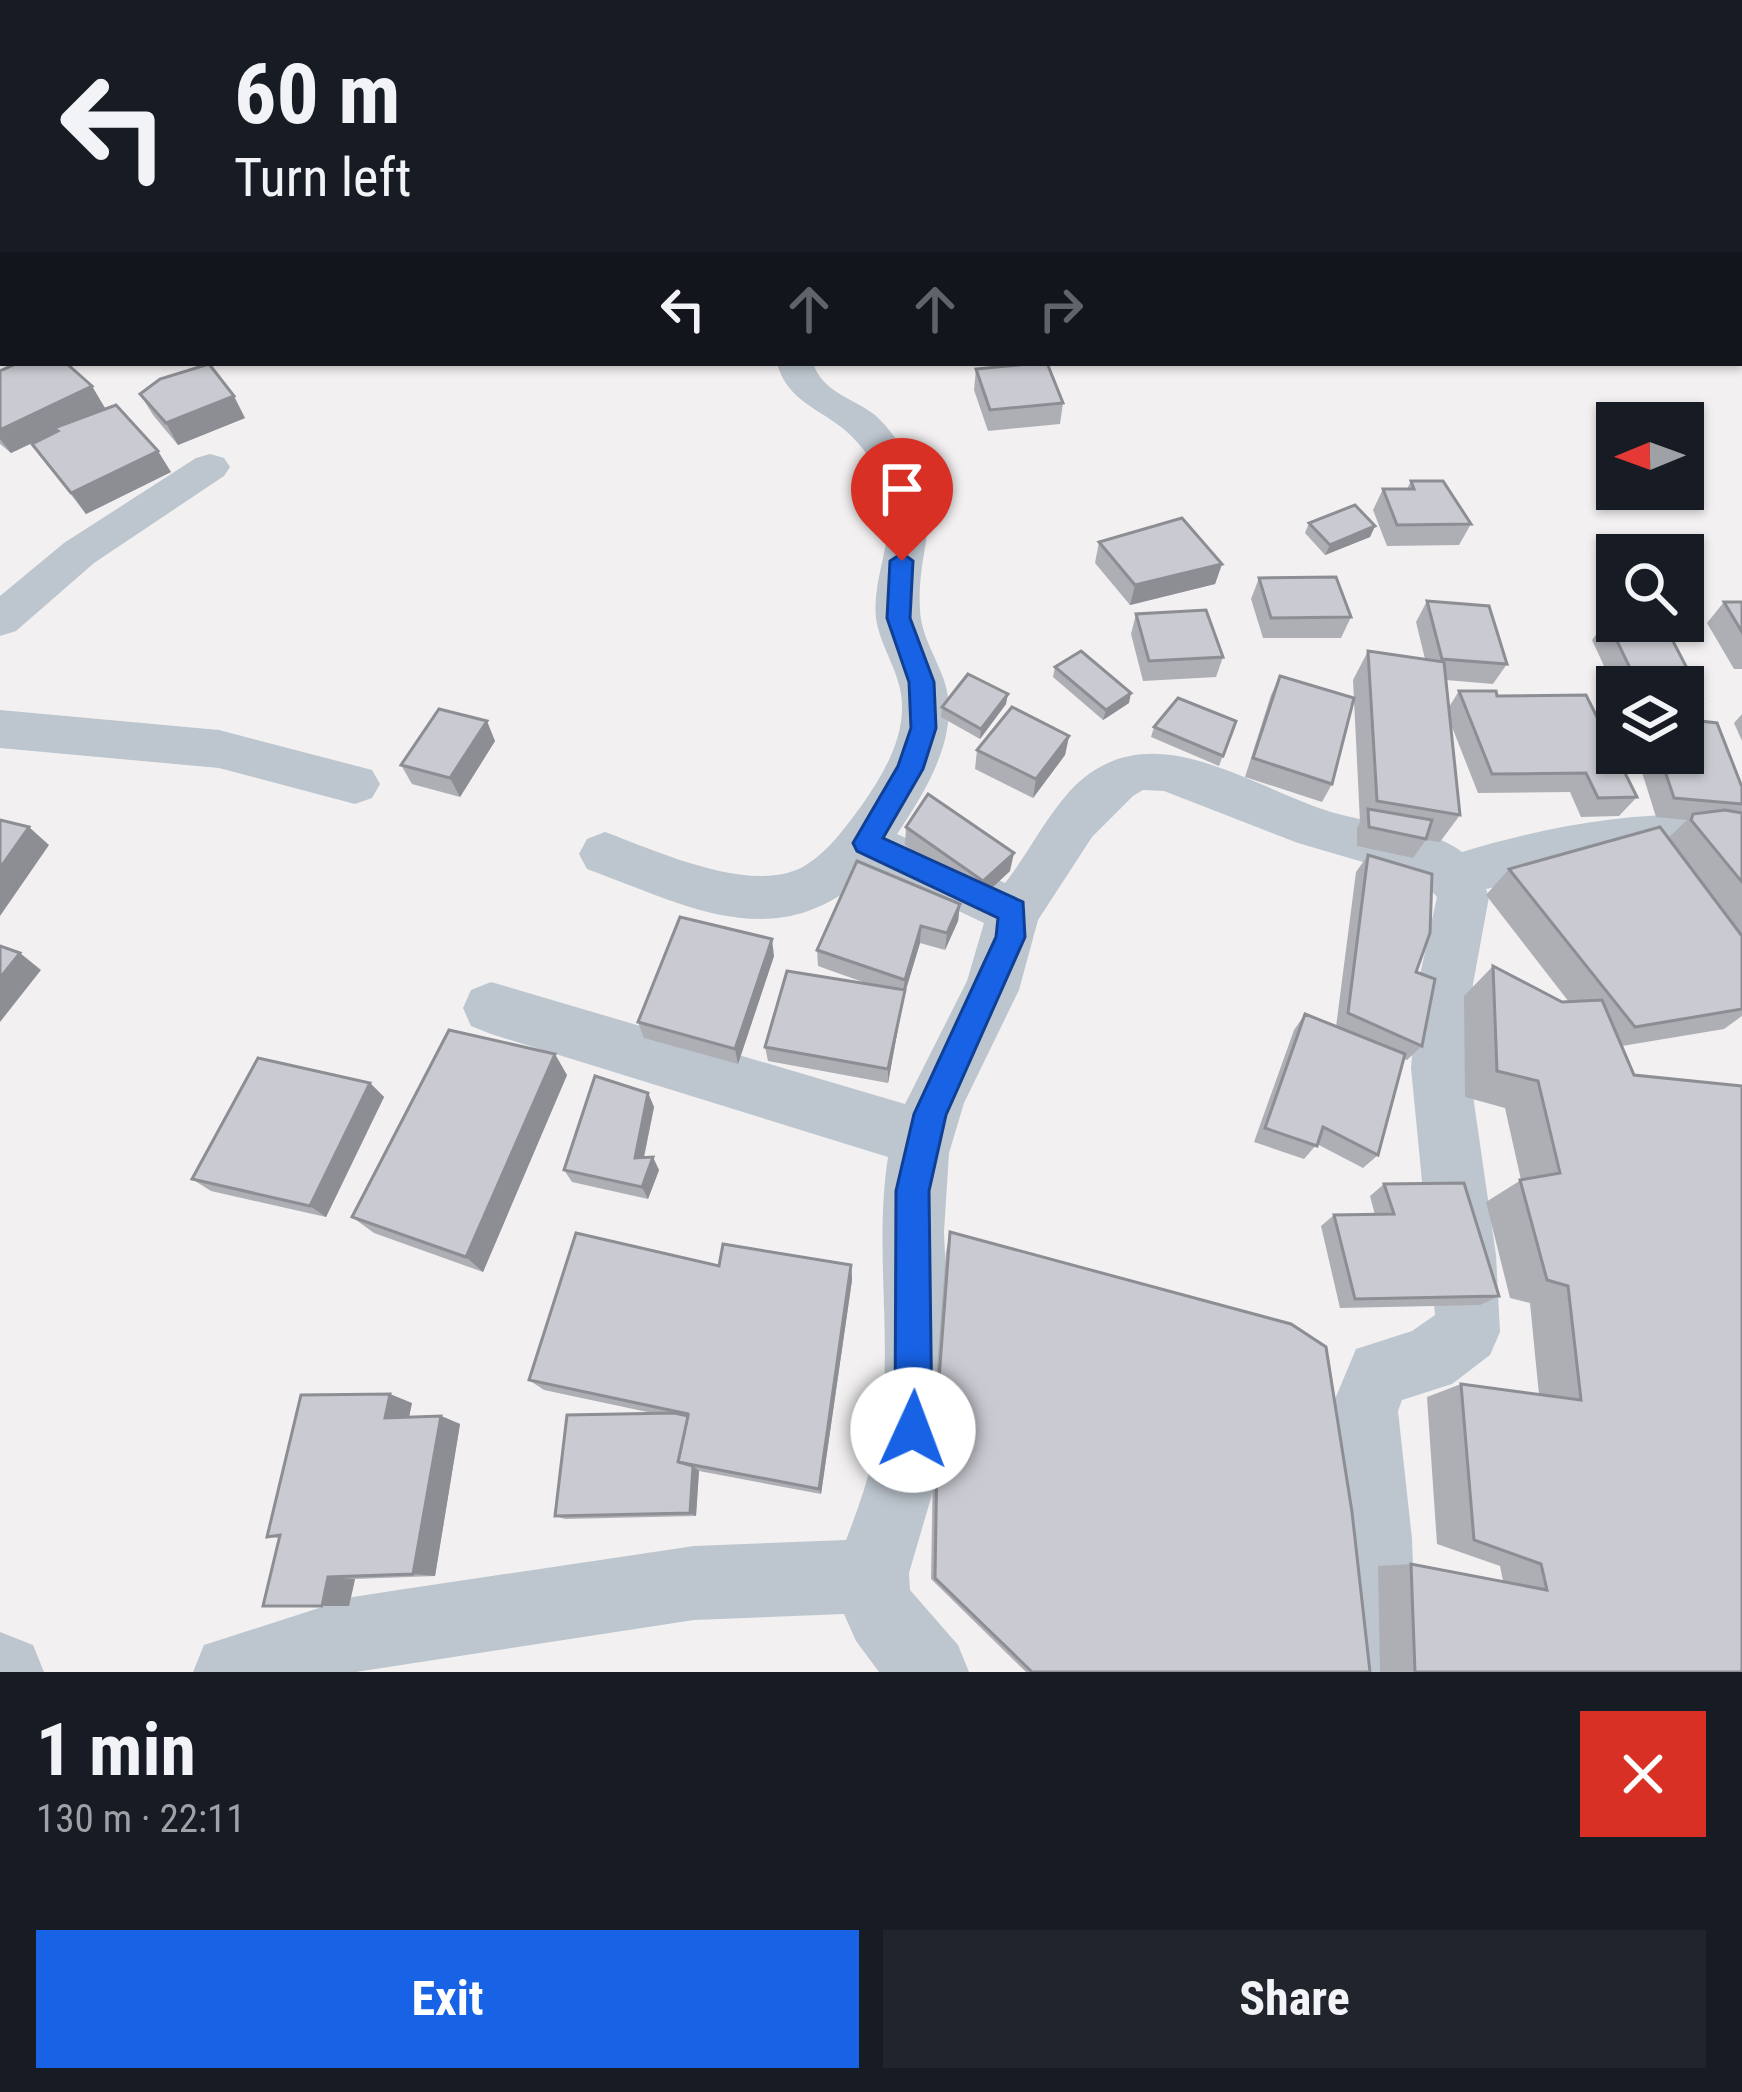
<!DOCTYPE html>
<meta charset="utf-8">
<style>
body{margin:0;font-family:"Roboto Condensed",sans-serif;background:#20242c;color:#f1f3f6;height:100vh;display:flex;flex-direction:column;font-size:45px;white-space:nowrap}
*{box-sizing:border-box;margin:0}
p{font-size:39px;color:#9ea1a6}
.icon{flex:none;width:66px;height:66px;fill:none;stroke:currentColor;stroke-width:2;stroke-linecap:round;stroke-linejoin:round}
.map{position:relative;height:1672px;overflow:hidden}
.sheet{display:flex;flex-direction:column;background:#171b24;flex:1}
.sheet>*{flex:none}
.hud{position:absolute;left:0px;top:0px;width:1743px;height:366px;box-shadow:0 3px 9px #0004;background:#171b24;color:#f1f3f6;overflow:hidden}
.needle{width:78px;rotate:269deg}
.fabs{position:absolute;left:1596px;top:402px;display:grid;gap:24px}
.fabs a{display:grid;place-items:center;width:108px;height:108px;border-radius:0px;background:#171b24;box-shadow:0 3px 9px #0004;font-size:60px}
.pin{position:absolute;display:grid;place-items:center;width:102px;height:102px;color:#fff;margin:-123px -51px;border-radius:50% 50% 50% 0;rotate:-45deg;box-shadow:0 0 12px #0007}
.pin .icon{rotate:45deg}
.me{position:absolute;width:132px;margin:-66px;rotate:2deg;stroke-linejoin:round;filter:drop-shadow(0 0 9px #0008)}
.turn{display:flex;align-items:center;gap:42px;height:252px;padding:0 36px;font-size:54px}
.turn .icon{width:156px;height:156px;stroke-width:2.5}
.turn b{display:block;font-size:84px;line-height:102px}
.lanes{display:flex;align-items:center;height:114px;padding:0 36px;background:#0003;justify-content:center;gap:60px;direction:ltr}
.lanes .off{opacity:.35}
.round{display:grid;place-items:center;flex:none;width:126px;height:126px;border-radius:0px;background:#20242c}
.summary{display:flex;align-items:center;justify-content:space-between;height:204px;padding:0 36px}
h1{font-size:72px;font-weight:700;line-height:90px}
.button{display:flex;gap:24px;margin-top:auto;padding:24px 36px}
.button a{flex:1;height:138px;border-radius:0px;background:#1762e5;color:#fff;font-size:48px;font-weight:700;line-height:138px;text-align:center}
.button a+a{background:#20242c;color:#f1f3f6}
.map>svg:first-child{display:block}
</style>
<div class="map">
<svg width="1742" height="1672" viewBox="0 0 1742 1672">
<rect width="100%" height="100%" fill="#f2f0f0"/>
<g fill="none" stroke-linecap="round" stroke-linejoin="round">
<g fill="#8bd2ed" fill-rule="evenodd">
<path d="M508,0H528L519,3H499Z"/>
<rect x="0" y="97" width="3" height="6"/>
</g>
<g fill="#bdc6cf" fill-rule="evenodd">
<path d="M1536,0H1572L1534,3Z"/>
<rect x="0" y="141" width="3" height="18"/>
<path d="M777,363H813C822,392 853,398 875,415C886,425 896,438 904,451C949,518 916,542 920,610C921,635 936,657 944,680C962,733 926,791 897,834L1005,883C1028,854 1044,820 1069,792C1146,708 1245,785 1331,812C1364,822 1438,831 1462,852C1554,824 1646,809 1742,816V858H1633L1486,889L1489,897L1473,984L1469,1068L1496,1255L1500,1332L1490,1355L1452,1384L1402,1400L1398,1411L1412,1539L1417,1672H1341L1340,1539L1330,1411L1356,1349L1412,1331L1435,1315L1411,1068L1418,984L1437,897L1421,879L1298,843L1164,791L1143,790L1133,796L1092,837L1038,920L1019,990L964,1103L949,1153L944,1232L951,1392L943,1457L909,1573L910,1590L958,1645L969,1672H879L856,1641L844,1614L694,1620L356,1672H193L204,1645L353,1597L398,1590L694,1546L846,1540C865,1492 881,1440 884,1388C888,1311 876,1234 888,1157L491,1034L471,1026L463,1008L471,990L491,982L905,1104L967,981L984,923L872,870C779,959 691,907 587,869L579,854L587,839L605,832C657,851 755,897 806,865C830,850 846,826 862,805C882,776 903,742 902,705C902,674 880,648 876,618C871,573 902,526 883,483C874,463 862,445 846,431C819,408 787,401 777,363Z"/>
<path d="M210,454L224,458L230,467L224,476L94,563L16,631L0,636V596L64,543L196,458Z"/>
<path d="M0,710L219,730L372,770L380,784L372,798L355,804L219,768L0,748Z"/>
<path d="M0,1632L33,1645L44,1672H0Z"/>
</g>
</g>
<g fill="#aeafb5">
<rect x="691" y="0" width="42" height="3"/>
<path d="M1742,35V83L1740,82V36Z"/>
<path d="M976,369L1063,403L1060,424L988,431L974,390Z"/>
<path d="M0,371L105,408L91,415L171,472L86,514L32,444L56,432L11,453L0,444Z"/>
<path d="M140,394L245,418L178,445L153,415Z"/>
<path d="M1411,481L1471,524L1459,545L1387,546L1373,510L1383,489H1407Z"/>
<path d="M1309,523L1375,526L1370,537L1325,555L1305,533Z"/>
<path d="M1099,542L1222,564L1215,584L1130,605L1095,563Z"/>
<path d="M1259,578L1351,617L1341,638H1263L1251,599Z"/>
<path d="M1427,601L1507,664L1493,684L1446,680L1449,707L1459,691L1497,696L1637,797L1619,816L1581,817L1570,792L1478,793L1450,722L1460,815L1440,842L1426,840L1413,858L1357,846V828L1360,822L1353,680L1368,651L1425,659L1416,622Z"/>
<path d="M1724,602H1742V669H1734L1707,623Z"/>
<path d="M1136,614L1223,657L1216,677L1143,681L1131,634Z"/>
<path d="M1607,620L1702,697L1683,716V687H1617V694L1592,640Z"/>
<path d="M1055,667L1129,703L1103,720L1053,677Z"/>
<path d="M1280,676L1332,784L1322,802L1245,777L1271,695Z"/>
<path d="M1006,704L980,739L941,717L942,707Z"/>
<path d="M1742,714V741L1734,723Z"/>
<path d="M1236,721L1219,766L1151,737L1154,727Z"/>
<path d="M1069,736L1065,755L1033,798L975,769L977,750Z"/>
<path d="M495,741L460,797L412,784L401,765Z"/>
<path d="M1636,753H1683L1742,787V1016L1724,1029L1622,1046L1742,1672H1380L1378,1566L1411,1564L1503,1581L1500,1566L1437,1544L1427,1397L1461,1384L1539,1395L1530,1303L1510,1298L1486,1202L1521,1180L1505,1108L1465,1097L1464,996L1493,966L1562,1002H1569L1486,895L1509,869L1668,838L1687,820L1656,817Z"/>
<path d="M906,827L1010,871L980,899L905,845Z"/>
<path d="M1368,855L1416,972L1422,1046L1407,1060L1404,1059L1378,1155L1363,1168L1317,1144L1304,1159L1254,1142L1294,1030L1305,1014L1336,1027L1356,872Z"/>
<path d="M960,904L958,921L945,950L920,943L904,996L888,1083L768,1061L765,1047L874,986L818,966L817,950Z"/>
<path d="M774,956L738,1064L644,1038L638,1022Z"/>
<path d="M567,1075L483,1272L374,1233L352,1217Z"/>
<path d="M370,1083L384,1097L326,1217L211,1191L192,1179Z"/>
<path d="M648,1093L654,1107L644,1158L659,1170L648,1199L572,1182L564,1170Z"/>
<path d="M1384,1184L1499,1296L1480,1305L1340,1308L1321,1226L1334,1215H1375L1370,1196Z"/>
<path d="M950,1232L1370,1672H1026L931,1579L934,1404L946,1252Z"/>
<path d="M851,1265L852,1280L821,1494L699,1471L696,1516L565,1519L555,1516L652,1413L544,1390L529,1380L719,1266Z"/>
<path d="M412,1403L409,1417L441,1416L460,1424L435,1576L355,1579L349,1606L280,1538L267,1537Z"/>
</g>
<g fill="#8d8e93">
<path d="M92,386L105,408L11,453L0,439V430Z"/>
<path d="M234,396L245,418L178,445L166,423Z"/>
<path d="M158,451L171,472L86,514L71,493Z"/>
<path d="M1375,526L1370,537L1325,555L1330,545Z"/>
<path d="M1222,564L1215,584L1130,605L1135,585Z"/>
<path d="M1131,693L1129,703L1103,720L1106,710Z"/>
<path d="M1008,694L1006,704L980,739L981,729Z"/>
<path d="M487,721L495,741L460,797L450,778Z"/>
<path d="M1069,736L1065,755L1033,798L1036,779Z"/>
<path d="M29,827L49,845L0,916V868Z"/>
<path d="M1014,853L1010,871L980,899L983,881Z"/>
<path d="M960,904L958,921L945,950L947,933Z"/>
<path d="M921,926L920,943L904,996L888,1083V1069L905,980Z"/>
<path d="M772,939L774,956L738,1064L735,1049Z"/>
<path d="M20,953L41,970L0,1022V978Z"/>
<path d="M555,1054L567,1075L483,1272L466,1257Z"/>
<path d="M370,1083L384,1097L326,1217L310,1206Z"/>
<path d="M648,1093L654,1107L641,1170L635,1158Z"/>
<path d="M653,1157L659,1170L648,1199L642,1187Z"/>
<path d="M851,1265L852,1280L821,1494L819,1489Z"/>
<path d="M390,1394L412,1403L407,1426L385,1418Z"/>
<path d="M441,1416L460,1424L435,1576L413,1574Z"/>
<path d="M693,1466L699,1471L696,1516L690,1513Z"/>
<path d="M328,1577L355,1579L349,1606H322Z"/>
</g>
<g fill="#cacbd2" stroke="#8d8e93" stroke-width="3">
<path d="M18,363H66L92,386L0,430V371Z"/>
<path d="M1038,363H1047L1063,403L990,410L976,369Z"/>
<path d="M209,364L234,396L166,423L140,394L160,379Z"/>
<path d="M116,405L158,451L71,493L32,444L58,431L54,428Z"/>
<path d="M1411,481H1443L1471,524L1397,525L1383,489H1414Z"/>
<path d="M1355,505L1375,526L1330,545L1309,523Z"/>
<path d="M1182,518L1222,564L1135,585L1099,542Z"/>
<path d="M1336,577L1351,617L1271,618L1259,578Z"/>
<path d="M1427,601L1489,606L1507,664L1442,659Z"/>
<path d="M1724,602H1742V632Z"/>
<path d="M1206,610L1223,657L1149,661L1136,614Z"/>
<path d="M1607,620L1663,622L1702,697L1683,696V687H1639Z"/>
<path d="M1081,651L1131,693L1106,710L1055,667Z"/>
<path d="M1368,651L1444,662L1460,815L1377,801Z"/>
<path d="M968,674L1008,694L981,729L942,707Z"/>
<path d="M1280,676L1354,698L1332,784L1253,758Z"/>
<path d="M1459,691H1496L1497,696L1586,695L1637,797L1598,798L1586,773L1492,774Z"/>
<path d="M1178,698L1236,721L1223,756L1154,727Z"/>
<path d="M1012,707L1069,736L1036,779L977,750Z"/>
<path d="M439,709L487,721L450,778L401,765Z"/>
<path d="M1683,719L1717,723L1742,787V804L1674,798L1659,753H1683Z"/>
<path d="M928,794L1014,853L983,881L906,827Z"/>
<path d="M1368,809L1432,820L1426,839L1369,827Z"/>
<path d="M1725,810L1742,813V882L1691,820L1693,814Z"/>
<path d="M0,820L29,827L0,868Z"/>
<path d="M1660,827L1742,936V1009L1635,1027L1509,869Z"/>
<path d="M1368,855L1432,874L1430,933L1416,972L1435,979L1422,1046L1348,1013Z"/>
<path d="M857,861L960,904L947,933L921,926L905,980L817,950Z"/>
<path d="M680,917L772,939L735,1049L638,1022Z"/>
<path d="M0,946L20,953L0,978Z"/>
<path d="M1493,966L1562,1002L1602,1000L1634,1075L1742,1086V1672H1415L1411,1564L1547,1590L1541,1564L1474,1540L1461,1384L1581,1400L1568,1286L1547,1280L1520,1180L1560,1173L1538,1081L1497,1071Z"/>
<path d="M787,971L905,990L888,1069L765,1047Z"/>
<path d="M1305,1014L1405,1054L1378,1155L1323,1127L1317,1146L1265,1128Z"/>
<path d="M449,1030L555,1054L466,1257L352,1217Z"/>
<path d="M258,1058L370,1083L310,1206L192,1179Z"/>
<path d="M595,1076L648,1093L635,1158L653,1157L642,1187L564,1170Z"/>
<path d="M1464,1183L1499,1296L1355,1299L1334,1215L1394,1214L1384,1184Z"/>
<path d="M950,1232L1291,1324L1326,1347L1352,1512L1370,1672H1032L935,1578L938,1392Z"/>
<path d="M576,1233L719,1266L723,1244L851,1265L819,1489L678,1462L688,1414L529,1380Z"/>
<path d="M390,1394L385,1418L441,1416L413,1574L328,1577L322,1606H263L280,1535L267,1537L301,1395Z"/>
<path d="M674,1413L688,1416L678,1462L693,1466L690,1513L555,1516L567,1415Z"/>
</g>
<path fill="#1762e5" stroke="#0f4095" stroke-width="3" d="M902,553L913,561L910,618L934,682L936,728L923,769L883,838L1023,902L1025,937L946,1115L929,1191L932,1430L926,1443L913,1449L900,1443L895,1430L896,1191L914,1114L996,937L998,918L857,851L853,843L898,766L911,728L909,682L887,618L890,561Z"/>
</svg>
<div class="fabs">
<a><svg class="needle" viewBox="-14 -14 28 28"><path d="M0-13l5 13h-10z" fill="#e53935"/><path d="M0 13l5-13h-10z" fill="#9ea1a6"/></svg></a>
<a><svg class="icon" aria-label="search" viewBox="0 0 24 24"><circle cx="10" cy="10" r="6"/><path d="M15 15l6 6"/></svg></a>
<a><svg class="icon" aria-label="layers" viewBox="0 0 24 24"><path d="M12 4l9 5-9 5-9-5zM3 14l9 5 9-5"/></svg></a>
</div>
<div class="pin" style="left:902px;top:561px;background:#d93025"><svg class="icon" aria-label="arrive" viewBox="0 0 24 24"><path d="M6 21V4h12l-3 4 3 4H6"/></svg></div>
<svg class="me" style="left:913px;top:1430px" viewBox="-20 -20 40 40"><circle r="19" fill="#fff"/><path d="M0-13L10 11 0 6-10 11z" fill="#1762e5"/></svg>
<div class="hud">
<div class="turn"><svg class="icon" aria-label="left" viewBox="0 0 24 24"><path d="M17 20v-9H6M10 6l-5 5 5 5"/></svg><div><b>60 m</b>Turn left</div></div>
<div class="lanes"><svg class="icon" aria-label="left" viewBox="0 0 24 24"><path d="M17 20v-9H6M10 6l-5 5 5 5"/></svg><svg class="icon off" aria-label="ahead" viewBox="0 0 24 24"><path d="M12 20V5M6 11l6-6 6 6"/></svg><svg class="icon off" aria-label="ahead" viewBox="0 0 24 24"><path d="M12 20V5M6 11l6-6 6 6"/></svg><svg class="icon off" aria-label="right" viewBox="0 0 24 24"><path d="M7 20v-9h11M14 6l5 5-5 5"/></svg></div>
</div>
</div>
<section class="sheet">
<div class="summary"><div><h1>1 min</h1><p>130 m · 22:11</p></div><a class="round" style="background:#d93025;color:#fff"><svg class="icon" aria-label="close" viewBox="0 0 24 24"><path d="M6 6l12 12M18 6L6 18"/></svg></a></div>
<div class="button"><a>Exit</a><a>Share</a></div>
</section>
